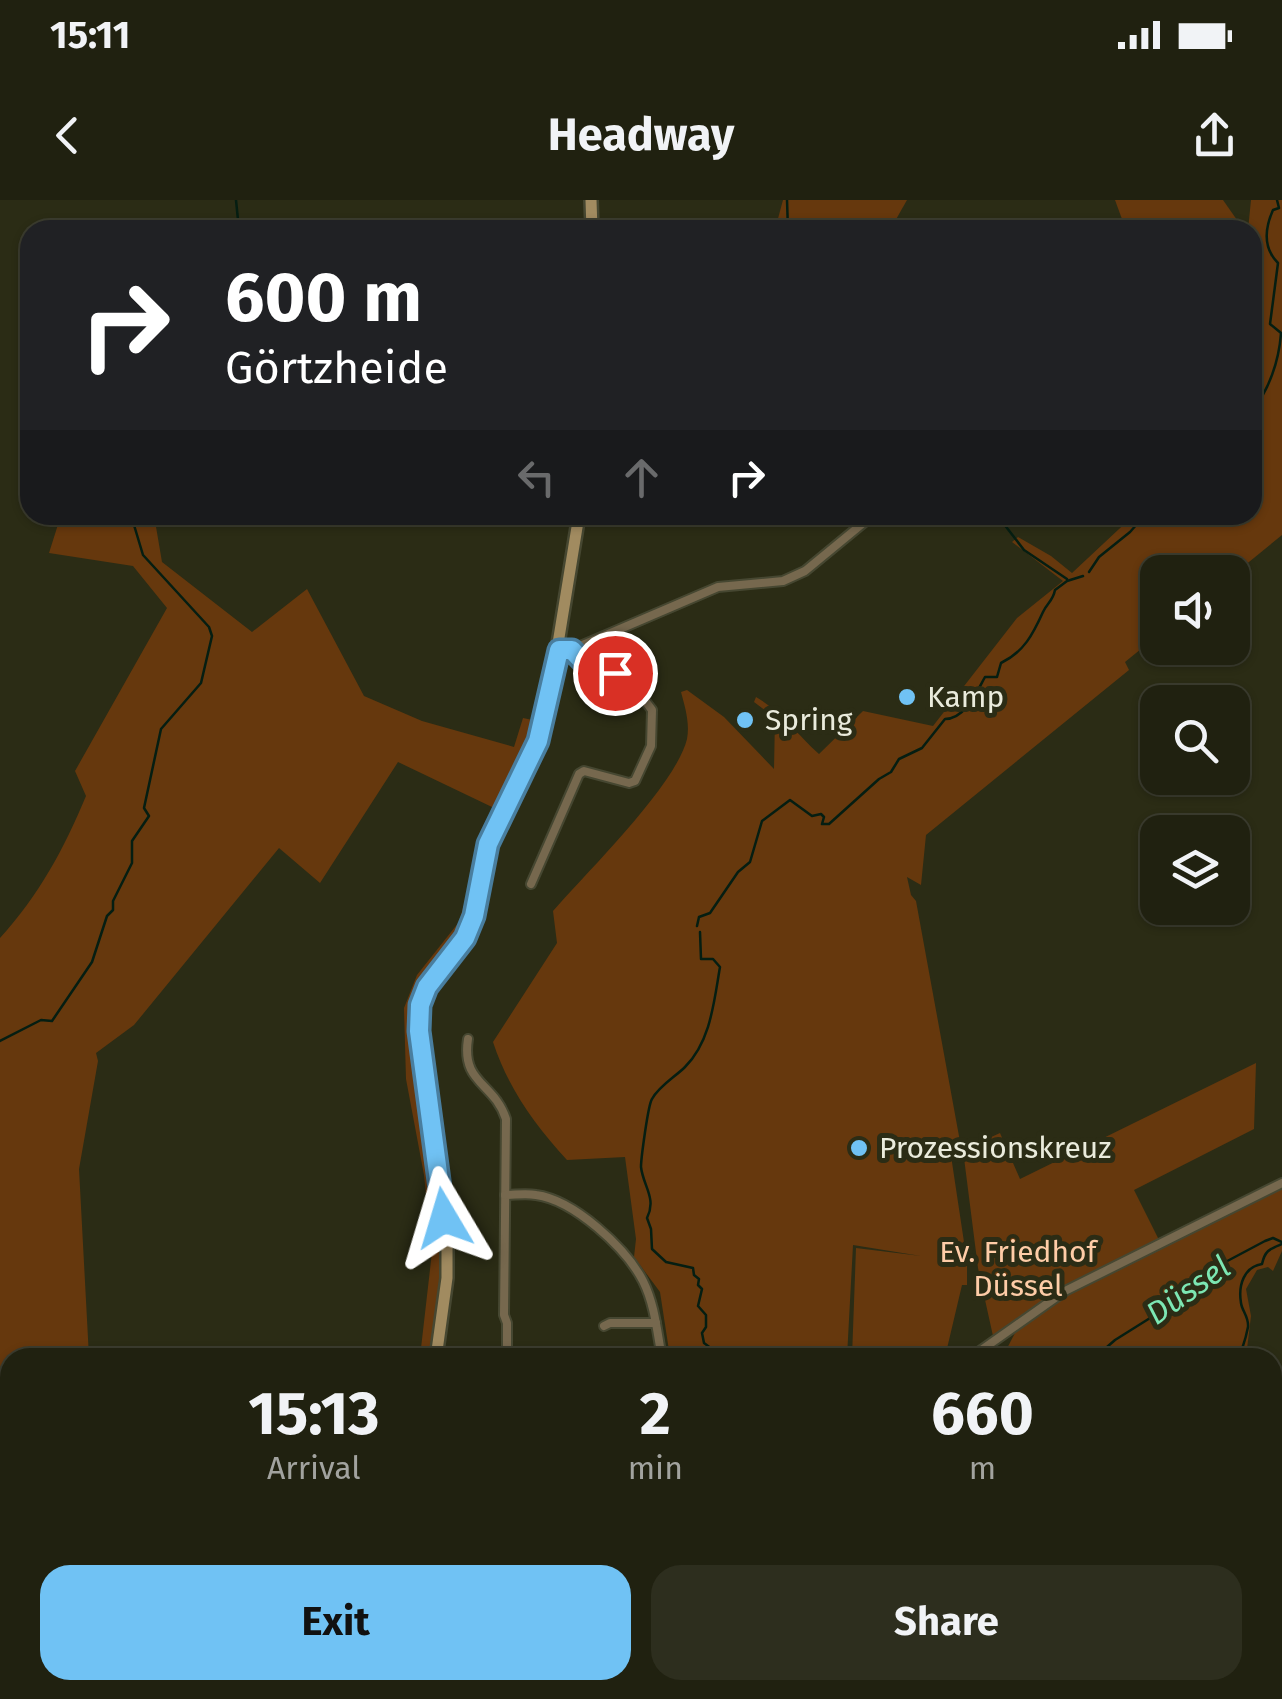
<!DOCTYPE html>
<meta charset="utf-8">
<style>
body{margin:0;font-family:"Fira Sans",sans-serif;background:#2d2e1e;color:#f1f3f6;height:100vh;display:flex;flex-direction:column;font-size:38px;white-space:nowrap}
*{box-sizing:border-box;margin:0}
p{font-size:32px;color:#a2a39f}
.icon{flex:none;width:55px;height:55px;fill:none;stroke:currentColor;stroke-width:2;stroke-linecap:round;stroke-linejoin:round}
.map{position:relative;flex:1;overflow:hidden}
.panel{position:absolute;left:0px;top:1148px;width:1282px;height:352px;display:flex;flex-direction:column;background:#202110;border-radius:30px 30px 0 0;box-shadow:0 2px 8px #0004,0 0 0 2px #3d3e30}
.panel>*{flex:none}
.guide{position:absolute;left:20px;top:20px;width:1242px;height:305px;border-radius:30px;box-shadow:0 2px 8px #0004,0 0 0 2px #3d3e30;background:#202124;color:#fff;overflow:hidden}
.buttons{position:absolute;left:1140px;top:355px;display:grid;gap:20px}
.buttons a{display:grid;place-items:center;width:110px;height:110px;border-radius:20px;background:#202110;box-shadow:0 2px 8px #0004,0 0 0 2px #3d3e30;font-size:50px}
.pin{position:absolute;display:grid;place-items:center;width:85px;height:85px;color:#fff;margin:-42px;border:5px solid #fff;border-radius:50%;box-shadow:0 2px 10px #0007}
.me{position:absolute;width:110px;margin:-55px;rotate:353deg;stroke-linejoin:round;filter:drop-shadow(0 0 8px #0008)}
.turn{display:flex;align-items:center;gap:35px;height:210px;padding:0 40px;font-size:45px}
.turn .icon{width:130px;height:130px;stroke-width:2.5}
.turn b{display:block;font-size:70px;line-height:85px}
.lanes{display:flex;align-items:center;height:95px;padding:0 40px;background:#0003;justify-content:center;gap:50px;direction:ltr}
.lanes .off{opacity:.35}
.eta{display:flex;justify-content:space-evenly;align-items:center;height:170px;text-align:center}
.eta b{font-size:60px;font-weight:700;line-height:70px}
.cta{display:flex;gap:20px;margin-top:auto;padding:20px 40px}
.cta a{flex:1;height:115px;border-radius:30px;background:#70c2f4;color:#111;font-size:40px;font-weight:700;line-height:115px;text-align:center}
.cta a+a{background:#2d2e1e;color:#f1f3f6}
.status{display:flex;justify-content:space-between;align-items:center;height:70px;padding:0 50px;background:#202110;direction:ltr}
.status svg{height:28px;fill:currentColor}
header{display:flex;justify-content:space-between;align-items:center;height:130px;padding:0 40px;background:#202110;font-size:45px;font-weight:700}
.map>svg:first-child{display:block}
</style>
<div class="status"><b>15:11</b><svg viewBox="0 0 49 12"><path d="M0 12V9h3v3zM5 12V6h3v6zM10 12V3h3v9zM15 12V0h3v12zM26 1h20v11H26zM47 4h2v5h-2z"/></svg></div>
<header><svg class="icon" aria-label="back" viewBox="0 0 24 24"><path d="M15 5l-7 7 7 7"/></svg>Headway<svg class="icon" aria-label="share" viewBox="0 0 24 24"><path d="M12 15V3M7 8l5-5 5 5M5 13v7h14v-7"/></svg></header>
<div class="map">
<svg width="1282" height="1499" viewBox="0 0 1282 1499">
<rect width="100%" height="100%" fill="#2b2c15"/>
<g fill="#66380d">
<path d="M783,0H907L890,30H780L776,26Z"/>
<path d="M1115,0H1223L1244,30H1126Z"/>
<path d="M1251,0H1282V335L1233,375L1158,372L1157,436L1125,462L1129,470L926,635L921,685L907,677L911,695L916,701L961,947L950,949L967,1062V1085H962L945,1157H852L856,1048L921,1056L853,1045L847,1157H670L660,1092L634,1057L636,1039L625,957L567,960C535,925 508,888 493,842L557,743L553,711C587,672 676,585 687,539C690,523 685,507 681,492L687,490L724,517L774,569L775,518L754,502L756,497C781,511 798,535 819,554L863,511L933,526L1017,418L1063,381L1012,342L1018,337L1051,356L1072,373L1134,315H1252V30H1248Z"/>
<path d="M61,315H154L162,362L252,432L307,389L364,496L422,521L514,547L523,518L537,521L525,560L497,614L492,607L398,562L320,683L279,648L134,825L96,853L98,861L79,969L89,1157L10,1158V1311L0,1307V738C39,695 64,649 86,596L75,571L167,408L133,366L49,353Z"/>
<path d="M472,676L477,683L466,725L421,791L443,1052L440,1097L431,1157H420L432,1052L424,975L406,879L404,808L417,775L459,722Z"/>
<path d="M1256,863L1254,929L1134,990L1159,1040L1068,1084L993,1136L978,1068L963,950L1000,933L1020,979Z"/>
<path d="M1282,986V1051L1273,1071L1268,1067L1257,1070L1246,1089L1251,1116L1246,1157L1002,1158L1015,1133L1076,1088Z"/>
<path d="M10,1480V1490H340L349,1499H0V1485Z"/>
<path d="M348,1490H508L515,1499H357Z"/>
<path d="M752,1490H887L896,1494L898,1490H942L953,1495L969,1490H1003L1006,1499H753Z"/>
</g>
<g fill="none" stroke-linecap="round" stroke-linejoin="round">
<g stroke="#051e12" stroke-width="2.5">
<path d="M236,0L239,30"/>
<path d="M787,0L788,30"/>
<path d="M1252,211C1269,190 1279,161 1281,133L1270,124L1278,63C1263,48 1265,28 1273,10L1279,8L1277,0"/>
<path d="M997,315L1024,350L1067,379"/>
<path d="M1089,372L1099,357L1130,332L1145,315"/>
<path d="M697,726L699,717L710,713L738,672L750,662L762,621L790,600L812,616L821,614L824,617L822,624H829L879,579L891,572L899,559L922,548L945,519C965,519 976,493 985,477H997L1001,463C1024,452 1033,434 1043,412C1047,403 1053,401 1055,390L1067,381L1083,376"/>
<path d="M700,732L701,759H713L720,767C714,801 711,841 685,867C675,877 659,886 652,899C648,905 641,959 641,967C643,986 657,998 647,1018L651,1029L652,1049L666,1062L693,1068L694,1075L699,1079L698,1085L702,1089L698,1106L706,1115V1127L702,1133L704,1143L712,1149L704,1153V1158"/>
<path d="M0,841L41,820L52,821L92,762L107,716L113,710V701L132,663V641L149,616L144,608L161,529L201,483L212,436L209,427L143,355L131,315"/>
<path d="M1104,1158L1107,1147L1115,1140L1182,1098L1216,1067L1265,1041L1273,1038L1282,1042"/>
<path d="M1237,1158C1242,1151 1246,1137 1248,1127C1249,1117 1242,1111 1241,1103C1238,1085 1244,1067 1262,1064C1265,1050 1270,1049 1282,1044"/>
<path d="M1272,1277L1282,1287"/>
<path d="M0,1372L10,1393"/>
<path d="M19,1499L21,1490"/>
<path d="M798,1499L801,1490"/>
<path d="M907,1499L911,1490"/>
<path d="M986,1499L991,1490"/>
</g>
<defs>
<g id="street">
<path d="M1049,315V316"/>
<path d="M571,450L718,387L783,381L805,371L873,315"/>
<path d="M531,684L579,574L584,571L629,583L635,581L651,546L652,510C642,497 632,481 616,474C598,465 586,466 571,450H559"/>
<path d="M468,839C461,884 494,882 506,919L504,1115L507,1123V1158"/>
<path d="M505,995C515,995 526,993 536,995C574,1000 626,1048 643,1081C655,1105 657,1132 662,1158"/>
<path d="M604,1126L610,1123H656"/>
<path d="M970,1158L1065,1091L1282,983"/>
<path d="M575,1490L584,1499"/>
<path d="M954,1490L961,1499"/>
<path d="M629,1499L641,1490"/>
</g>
<g id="secondary">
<path d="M591,0L592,30"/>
<path d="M436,1158L447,1078V1040L418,815L427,787L465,738L474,715L488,644L526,570L546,517L579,315"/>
<path d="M748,1490L749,1499"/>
</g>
</defs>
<use href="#street" stroke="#464731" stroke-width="12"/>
<use href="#secondary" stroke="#464731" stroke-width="16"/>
<use href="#street" stroke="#76684e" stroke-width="8"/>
<use href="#secondary" stroke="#a18b60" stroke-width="11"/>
</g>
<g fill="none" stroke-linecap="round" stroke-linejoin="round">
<defs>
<path id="route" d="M444,1018L419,831L420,805L427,787L465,738L474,716L488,644L538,541L559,450H572L586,465L615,473"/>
</defs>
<use href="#route" stroke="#497e9f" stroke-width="25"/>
<use href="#route" stroke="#70c2f4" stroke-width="18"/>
</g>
<g fill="#70c2f4" stroke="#2b2c15" stroke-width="4">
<circle cx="907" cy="497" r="10"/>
<circle cx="745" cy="520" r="10"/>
<circle cx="859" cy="948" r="10"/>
</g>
<g text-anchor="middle" stroke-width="10" stroke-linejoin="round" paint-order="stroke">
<g font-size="30" fill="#eaebdc" stroke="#2b2c15" text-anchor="start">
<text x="927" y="507">Kamp</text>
<text x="765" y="530">Spring</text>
<text x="879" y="958">Prozessionskreuz</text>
</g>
<g font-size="30" fill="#fecca7" stroke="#2b2c15">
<text x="1018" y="1062">Ev. Friedhof<tspan x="1018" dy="34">Düssel</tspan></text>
</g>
<g font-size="32" font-style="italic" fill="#7ce7b3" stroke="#2b2c15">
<text transform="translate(1188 1090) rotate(-35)" y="11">Düssel</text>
</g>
</g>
</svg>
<div class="buttons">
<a><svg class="icon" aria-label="sound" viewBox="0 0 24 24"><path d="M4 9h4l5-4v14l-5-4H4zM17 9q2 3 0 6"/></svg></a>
<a><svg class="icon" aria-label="search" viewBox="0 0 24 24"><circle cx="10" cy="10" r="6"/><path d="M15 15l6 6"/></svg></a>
<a><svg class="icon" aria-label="layers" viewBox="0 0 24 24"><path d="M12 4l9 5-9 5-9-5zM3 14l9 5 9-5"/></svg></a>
</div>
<div class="pin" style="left:615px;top:473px;background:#d93025"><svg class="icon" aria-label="arrive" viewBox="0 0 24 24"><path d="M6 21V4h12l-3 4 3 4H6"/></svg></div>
<svg class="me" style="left:444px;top:1018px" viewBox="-20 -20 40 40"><path d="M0-17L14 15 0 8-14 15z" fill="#70c2f4" stroke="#fff" stroke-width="4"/></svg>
<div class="guide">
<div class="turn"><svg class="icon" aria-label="right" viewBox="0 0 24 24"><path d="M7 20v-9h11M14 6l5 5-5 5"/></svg><div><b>600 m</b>Görtzheide</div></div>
<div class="lanes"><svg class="icon off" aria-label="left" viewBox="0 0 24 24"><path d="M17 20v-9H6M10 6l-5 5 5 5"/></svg><svg class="icon off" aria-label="ahead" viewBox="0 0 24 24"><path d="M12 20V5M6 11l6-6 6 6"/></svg><svg class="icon" aria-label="right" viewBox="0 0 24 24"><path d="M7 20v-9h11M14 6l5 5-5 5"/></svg></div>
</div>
<section class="panel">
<div class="eta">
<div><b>15:13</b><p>Arrival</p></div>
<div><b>2</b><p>min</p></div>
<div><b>660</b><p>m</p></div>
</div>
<div class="cta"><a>Exit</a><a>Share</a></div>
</section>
</div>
